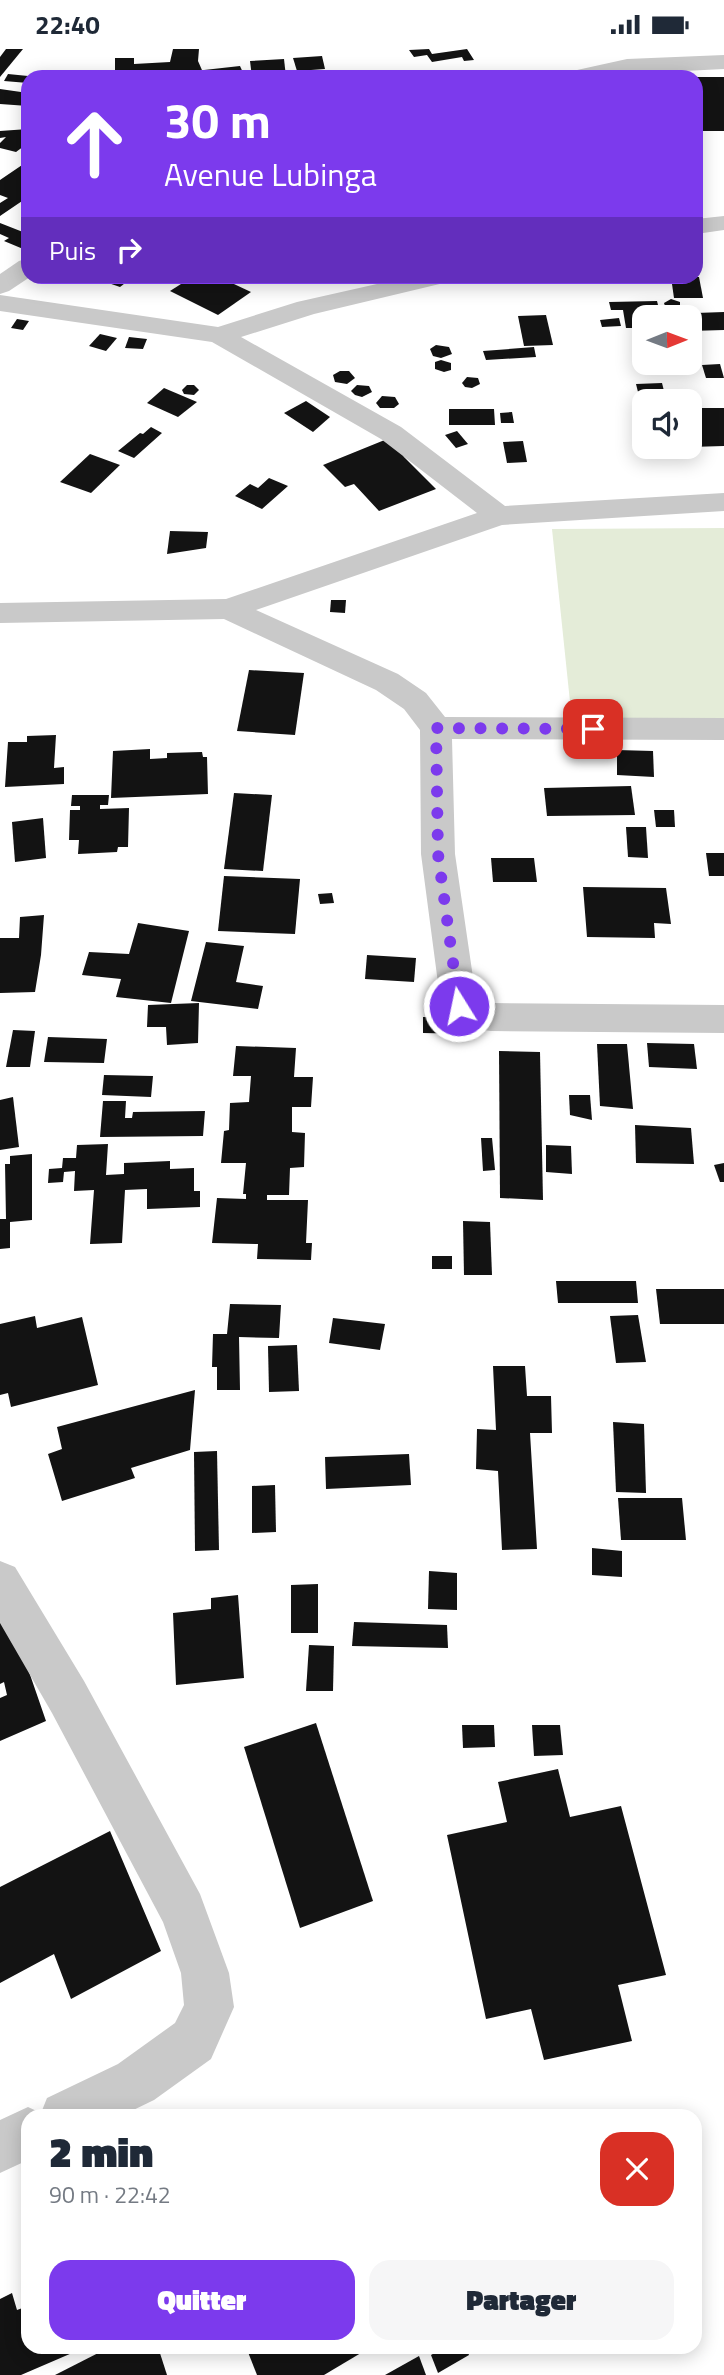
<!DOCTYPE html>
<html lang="fr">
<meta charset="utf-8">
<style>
body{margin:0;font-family:"Titillium Web",sans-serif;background:#f6f6f7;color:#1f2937;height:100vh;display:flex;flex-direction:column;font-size:26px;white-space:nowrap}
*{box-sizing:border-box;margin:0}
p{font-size:23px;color:#747a83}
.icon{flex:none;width:38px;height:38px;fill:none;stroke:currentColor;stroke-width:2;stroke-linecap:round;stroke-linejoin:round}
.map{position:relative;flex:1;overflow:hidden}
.details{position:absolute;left:21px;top:2060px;width:681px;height:245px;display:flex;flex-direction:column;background:#fff;border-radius:21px;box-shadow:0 4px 18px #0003}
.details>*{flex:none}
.guide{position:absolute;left:21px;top:21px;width:682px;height:214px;border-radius:21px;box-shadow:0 4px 18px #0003;background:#7c3aed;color:#fff;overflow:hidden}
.needle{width:46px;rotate:89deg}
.fabs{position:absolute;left:632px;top:256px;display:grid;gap:14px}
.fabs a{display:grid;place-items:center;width:70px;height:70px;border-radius:14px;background:#fff;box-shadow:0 4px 18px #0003;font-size:35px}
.pin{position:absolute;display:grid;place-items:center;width:60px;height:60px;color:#fff;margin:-30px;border-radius:14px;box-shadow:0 4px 10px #0006}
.me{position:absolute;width:77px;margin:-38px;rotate:350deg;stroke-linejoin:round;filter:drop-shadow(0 0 5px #0008)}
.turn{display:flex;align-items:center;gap:24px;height:147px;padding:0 28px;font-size:32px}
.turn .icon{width:91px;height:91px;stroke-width:2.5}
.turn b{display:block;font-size:49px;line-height:60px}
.then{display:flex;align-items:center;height:66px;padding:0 28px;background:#0003;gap:14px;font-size:26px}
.round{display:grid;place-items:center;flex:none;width:74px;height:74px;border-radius:21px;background:#f6f6f7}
.overview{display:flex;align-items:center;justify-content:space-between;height:119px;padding:0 28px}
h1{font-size:42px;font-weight:800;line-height:52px}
.button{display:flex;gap:14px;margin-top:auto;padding:14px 28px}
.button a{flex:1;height:80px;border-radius:21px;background:#7c3aed;color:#fff;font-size:28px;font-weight:800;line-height:80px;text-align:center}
.button a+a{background:#f6f6f7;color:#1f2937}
.status{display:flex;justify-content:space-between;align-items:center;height:49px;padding:0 35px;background:#fff;direction:ltr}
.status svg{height:19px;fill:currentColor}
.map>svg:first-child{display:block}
</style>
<div class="status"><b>22:40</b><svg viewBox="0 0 49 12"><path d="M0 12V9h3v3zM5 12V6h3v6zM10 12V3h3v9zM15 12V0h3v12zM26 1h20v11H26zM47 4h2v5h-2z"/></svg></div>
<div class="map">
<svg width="724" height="2326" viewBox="0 0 724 2326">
<rect width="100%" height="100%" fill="#fff"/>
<path fill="#e4ecd8" d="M724,479V671L572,672L552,480Z"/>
<g fill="#131313">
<path d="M6,0H23L0,28V8Z"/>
<path d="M173,0H199L198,12L205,28H186L182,21L178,22L179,27H115V9H134V15L170,13Z"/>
<path d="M429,0L432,5L467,0L474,11L464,12L462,8L432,13L427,6L414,8L409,1Z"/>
<path d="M322,7L325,20L297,22L293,9Z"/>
<path d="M284,10L286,28H252L250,12Z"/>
<path d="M240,17L245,28H207L204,21Z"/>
<path d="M8,25L28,27V34L4,32Z"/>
<path d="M696,28H724V82H699Z"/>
<path d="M0,40L28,44V57L0,55Z"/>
<path d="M28,80V94L16,103L0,99V94L6,88L0,89V82Z"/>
<path d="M28,112V148L0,167V154L8,149L0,146V131Z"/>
<path d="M0,174L28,185V202L4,192L9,189L0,185Z"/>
<path d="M91,228H133L120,238Z"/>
<path d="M192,228H219L251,243L218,266L170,242Z"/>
<path d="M542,228H565L567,232L545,234Z"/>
<path d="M671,228H699L703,249H674Z"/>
<path d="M671,250L680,253V258L665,257L664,254Z"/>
<path d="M657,252L661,268H644V279H626L623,261H611L609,253Z"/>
<path d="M724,263V281L690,282V268H669L668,265Z"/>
<path d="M546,266L553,296L524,297L518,267Z"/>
<path d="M619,269L621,277L602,278L600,271Z"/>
<path d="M17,270L29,272L23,281L11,279Z"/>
<path d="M100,285L117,289L106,302L89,297Z"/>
<path d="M129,288L147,290L143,300L125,299Z"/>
<path d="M436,296L449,298L452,305L441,309L433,307L430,300Z"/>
<path d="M534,298L536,308L486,311L483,302Z"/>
<path d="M441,311L451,314V321L444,323L435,320V313Z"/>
<path d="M720,315L724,329H706L702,316Z"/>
<path d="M340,322H349L355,329L347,335L335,333L333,326Z"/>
<path d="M467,328L478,329L480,335L472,339L465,338L462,334Z"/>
<path d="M662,334L666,350L640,351L636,335Z"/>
<path d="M187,336H194L199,341L194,346L184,345L182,341Z"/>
<path d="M357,336L369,337L372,343L362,348L355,346L351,342Z"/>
<path d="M164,339L197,353L178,368L147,354Z"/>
<path d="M382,347L395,348L399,355L394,359H380L376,354Z"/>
<path d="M306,352L330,368L313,383L284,364Z"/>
<path d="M690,359H724V397L690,398Z"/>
<path d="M449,360H494L495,376H449Z"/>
<path d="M512,363L514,374H501L500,364Z"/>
<path d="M151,378L162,384L134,409L118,402L140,384L143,385Z"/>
<path d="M457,382L468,395L456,399L445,386Z"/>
<path d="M392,388L404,408L436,440L379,462L354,435L345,438L323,416Z"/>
<path d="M523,392L527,413L507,414L503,393Z"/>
<path d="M90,405L120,416L91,444L60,433Z"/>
<path d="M269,429L288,437L262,460L235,447L250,435L258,439Z"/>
<path d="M170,482L208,483L206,499L167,505Z"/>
<path d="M331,551H346L345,564L330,563Z"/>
<path d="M249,621L304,624L295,686L237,682Z"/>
<path d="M56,686L54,719L64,718V735L5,738L8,693H27V687Z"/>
<path d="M150,700V710L167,709V704L202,703L203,708H207L208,745L111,749L113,702Z"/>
<path d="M617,701L653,702L654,728L617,726Z"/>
<path d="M631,737L635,766L547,767L544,739Z"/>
<path d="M234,744L272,746L263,822L224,820Z"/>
<path d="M72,746H109L108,756H100V760L129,759L128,798H118L117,803L78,805L79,791H69L70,761H80V757H71Z"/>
<path d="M654,761H674L675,778H656Z"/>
<path d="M43,769L46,809L15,813L12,773Z"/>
<path d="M626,778H646L648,809L628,808Z"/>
<path d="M706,804H724V827H709Z"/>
<path d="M491,809H534L537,833H493Z"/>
<path d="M224,827L300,830L295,885L218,882Z"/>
<path d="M583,838L666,839L671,875L654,874L655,889L587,888Z"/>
<path d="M332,844L334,854L320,855L318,845Z"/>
<path d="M44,866L41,906L35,943L0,944V889H19L20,868Z"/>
<path d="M138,874L189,882L171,954L116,948L121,930L82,926L89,903L129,905Z"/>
<path d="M206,893L244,897L236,933L263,937L258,960L191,952Z"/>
<path d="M367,906L416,909L414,933L365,930Z"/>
<path d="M199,954L198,994L167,996L166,978H147L148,956Z"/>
<path d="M423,968L470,969V985L423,984Z"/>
<path d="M13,981L35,982L30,1018H6Z"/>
<path d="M48,988L107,990L104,1014L44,1013Z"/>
<path d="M647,994L694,995L697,1020L649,1018Z"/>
<path d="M597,995H627L633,1060L600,1057Z"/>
<path d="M236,997L296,999L294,1028H313L311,1058H292V1083L305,1084L304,1118L290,1119L289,1146H267V1151H308L306,1194H312L311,1211L257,1210L258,1195L212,1194L217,1149L246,1150V1145H243L246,1114H221L224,1082L229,1081L230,1054L249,1053L251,1027H233Z"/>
<path d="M499,1002L540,1003L543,1151L500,1149Z"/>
<path d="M104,1026L153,1027L151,1048L102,1046Z"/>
<path d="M569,1046H590L592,1071L570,1066Z"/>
<path d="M13,1048L19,1098L0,1101V1051Z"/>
<path d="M103,1052H126L125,1069H132L133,1063L205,1062L203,1087L100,1088Z"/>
<path d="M635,1076L691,1079L694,1115L636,1114Z"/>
<path d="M481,1089H492L495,1121L483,1122Z"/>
<path d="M108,1095L106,1126L124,1125V1114L170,1112V1120L194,1119V1142H200V1158L147,1160V1140L125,1141L122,1194L90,1195L94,1141L74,1142L75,1122L64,1123L63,1133L48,1134L49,1120L62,1119L63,1109H76L77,1096Z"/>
<path d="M546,1096L571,1097L572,1125L546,1123Z"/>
<path d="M32,1105V1171L10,1173V1199L0,1200V1170H6L5,1115H10V1107Z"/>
<path d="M724,1114V1133H720L714,1116Z"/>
<path d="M463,1172L490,1173L492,1226H464Z"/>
<rect x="432" y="1207" width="20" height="13"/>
<path d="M556,1232H636L638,1254H558Z"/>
<path d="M656,1240H724V1275H660Z"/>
<path d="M230,1255L281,1256L279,1289L239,1288L240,1341H217V1318H212L213,1285H227Z"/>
<path d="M638,1266L646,1313L616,1314L610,1267Z"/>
<path d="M35,1267L37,1279L82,1268L98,1336L11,1358L8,1344L0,1346V1275Z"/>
<path d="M333,1269L385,1275L380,1301L329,1294Z"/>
<path d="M297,1296L299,1342L269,1343L268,1297Z"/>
<path d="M493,1317H525L527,1347H551L552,1384H530L537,1500L502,1501L498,1422L476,1420L477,1380L496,1381Z"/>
<path d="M195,1341L190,1401L131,1419L135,1429L62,1452L48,1405L62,1400L57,1378Z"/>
<path d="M613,1373L644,1375L646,1444L616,1443Z"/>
<path d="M217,1402L219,1501L195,1502L194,1403Z"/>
<path d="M409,1405L411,1436L326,1440L325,1408Z"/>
<path d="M275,1436L276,1483L252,1484V1437Z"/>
<path d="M618,1449H682L686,1491H621Z"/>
<path d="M592,1499L622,1502V1528L592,1526Z"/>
<path d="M429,1522L457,1524V1561L428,1560Z"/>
<path d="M318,1535V1584H291V1536Z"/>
<path d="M238,1546L244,1629L176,1636L173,1564L211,1560V1549Z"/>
<path d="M6,1556L46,1672L0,1692V1649L7,1646L4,1633L0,1635V1559Z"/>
<path d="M354,1573L447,1576L448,1599L352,1597Z"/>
<path d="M309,1596L334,1597L333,1642H306Z"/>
<path d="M316,1674L373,1852L300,1879L244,1698Z"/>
<path d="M462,1676H494L495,1698L463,1699Z"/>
<path d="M532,1676H560L563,1706L534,1707Z"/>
<path d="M558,1720L570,1768L621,1757L666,1926L618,1936L632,1992L544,2011L531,1960L486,1970L447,1786L507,1773L498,1733Z"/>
<path d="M110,1782L161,1902L71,1950L54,1905L0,1934V1838Z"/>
<path d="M12,2244L17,2261L28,2257V2298H86L21,2326H0V2250Z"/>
<path d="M110,2298H158L167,2326H55Z"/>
<path d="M246,2298H371L324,2326H257Z"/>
<path d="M445,2298H466L469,2306L438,2324L431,2306Z"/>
<path d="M419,2307L426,2326H385Z"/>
</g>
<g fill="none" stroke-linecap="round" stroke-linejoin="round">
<g fill="#c9c9c9" fill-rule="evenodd">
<path d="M724,6V20C671,22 618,28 565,28L568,23L627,10Z"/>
<path d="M724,167V181L696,185V170Z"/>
<path d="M28,209L30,228L9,242L0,245V225L19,212Z"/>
<path d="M408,228H452L448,233L314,265L241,288L401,378L505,457L724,444V462L502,476L256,561L398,625L426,644L445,668L724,669V691L452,690L455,805L476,949L491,954L724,956V984L491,982C472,980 451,975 441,957L421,805L420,681L404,660L376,641L224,570L0,574V554L226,550L477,464L381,390L212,293L0,262V246L218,278L297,253Z"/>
<path d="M0,1512L15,1518L84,1632L200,1845L229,1924L234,1958L211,2010L154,2051L121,2067H28V2111L0,2124V2071L28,2058L41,2064L47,2049L118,2015L175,1974L184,1956L181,1924L163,1873L52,1664L0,1574Z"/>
</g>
</g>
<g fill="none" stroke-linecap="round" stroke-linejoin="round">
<path stroke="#7c3aed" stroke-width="12" stroke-dasharray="0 21.6" d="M459,957L438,805L436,679L593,680"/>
</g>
</svg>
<div class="fabs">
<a><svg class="needle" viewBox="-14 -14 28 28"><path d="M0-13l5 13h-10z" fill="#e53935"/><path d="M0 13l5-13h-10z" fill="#747a83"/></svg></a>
<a><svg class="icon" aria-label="sound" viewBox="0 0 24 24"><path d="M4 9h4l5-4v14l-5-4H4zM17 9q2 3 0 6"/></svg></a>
</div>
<div class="pin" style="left:593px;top:680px;background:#d93025"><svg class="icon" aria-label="arrive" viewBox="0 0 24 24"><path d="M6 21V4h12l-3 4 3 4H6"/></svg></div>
<svg class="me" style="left:459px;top:957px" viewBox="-20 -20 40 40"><circle r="17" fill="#7c3aed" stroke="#fff" stroke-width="3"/><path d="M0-11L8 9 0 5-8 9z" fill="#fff"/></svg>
<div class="guide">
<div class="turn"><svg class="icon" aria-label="ahead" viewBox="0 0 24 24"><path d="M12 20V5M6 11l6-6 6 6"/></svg><div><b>30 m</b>Avenue Lubinga</div></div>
<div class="then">Puis<svg class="icon" aria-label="right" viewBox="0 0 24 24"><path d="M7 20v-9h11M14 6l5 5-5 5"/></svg></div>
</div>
<section class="details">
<div class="overview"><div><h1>2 min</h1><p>90 m · 22:42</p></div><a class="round" style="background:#d93025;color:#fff"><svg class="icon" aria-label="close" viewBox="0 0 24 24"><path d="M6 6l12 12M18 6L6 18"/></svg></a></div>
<div class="button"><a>Quitter</a><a>Partager</a></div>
</section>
</div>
